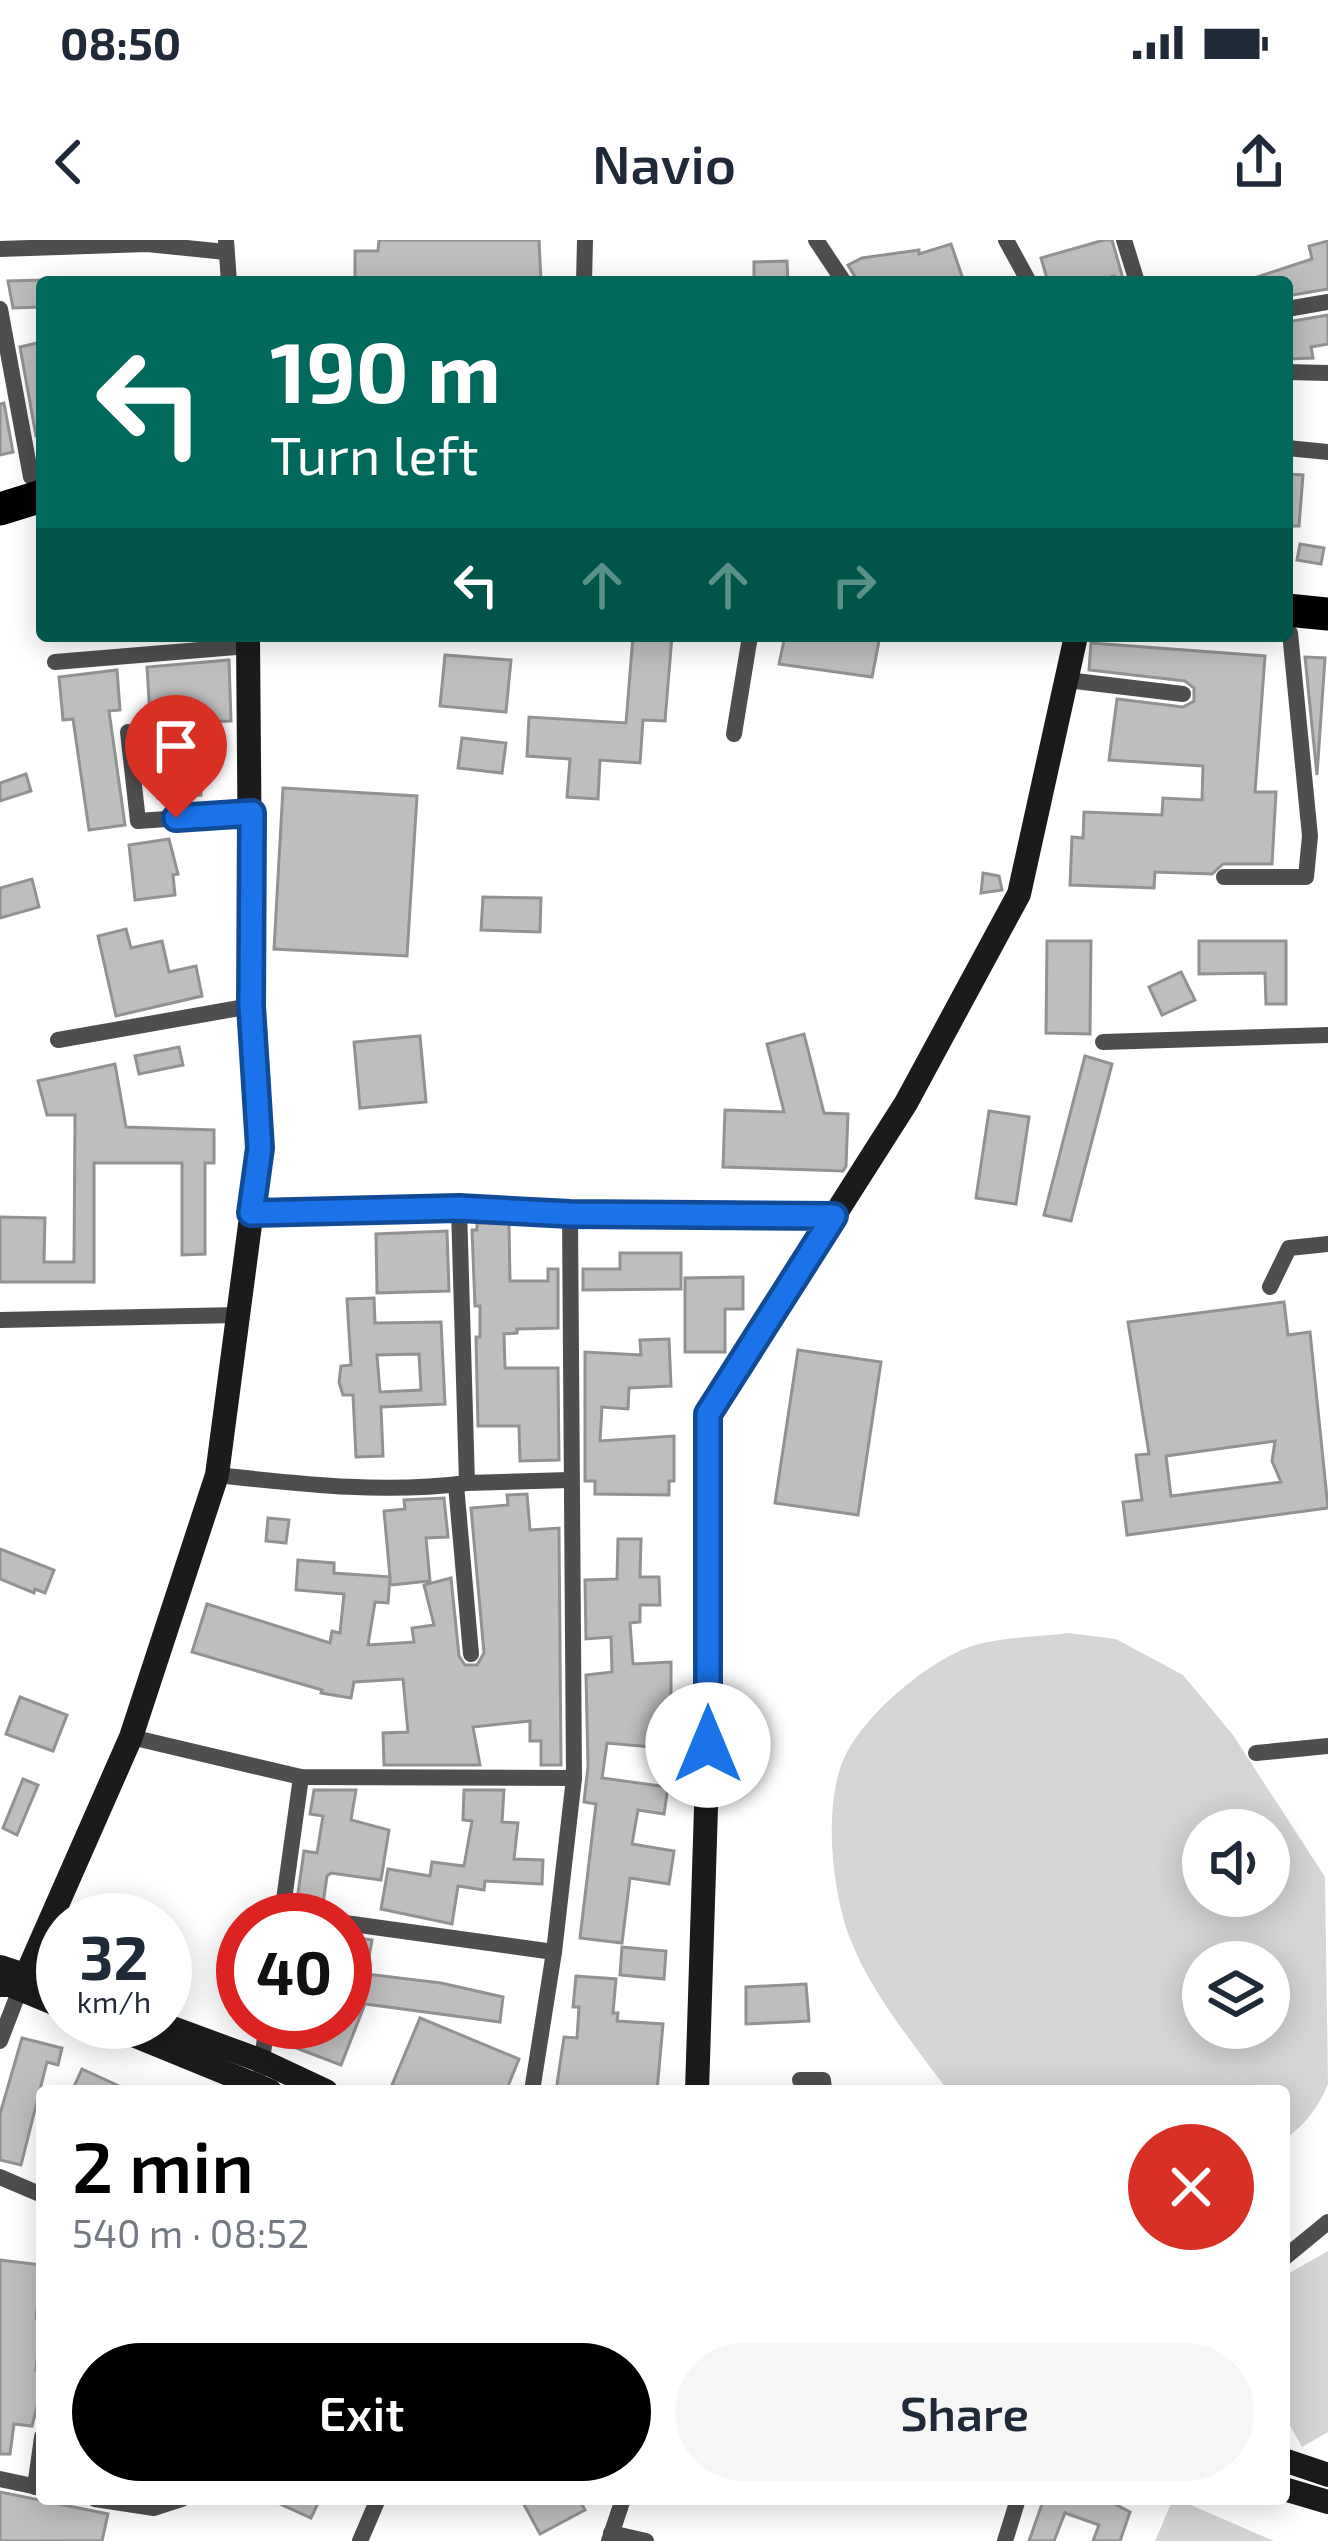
<!DOCTYPE html>
<meta charset="utf-8">
<style>
body{margin:0;font-family:"Exo 2",sans-serif;background:#f6f6f7;color:#1f2937;height:100vh;display:flex;flex-direction:column;font-size:45px;white-space:nowrap}
*{box-sizing:border-box;margin:0}
p{font-size:39px;color:#747a83}
.icon{flex:none;width:66px;height:66px;fill:none;stroke:currentColor;stroke-width:2;stroke-linecap:round;stroke-linejoin:round}
.map{position:relative;flex:1;overflow:hidden}
.drawer{position:absolute;left:36px;top:1845px;width:1254px;height:420px;display:flex;flex-direction:column;background:#fff;border-radius:12px;box-shadow:0 6px 30px #0003}
.drawer>*{flex:none}
.guide{position:absolute;left:36px;top:36px;width:1257px;height:366px;border-radius:12px;box-shadow:0 6px 30px #0003;background:#00695c;color:#fff;overflow:hidden}
.buttons{position:absolute;left:1182px;top:1569px;display:grid;gap:24px}
.buttons a{display:grid;place-items:center;width:108px;height:108px;border-radius:50%;background:#fff;box-shadow:0 6px 30px #0003;font-size:60px}
.speed{position:absolute;left:36px;top:1653px;display:flex;gap:24px;font-size:60px;font-weight:700;text-align:center}
.speed>*{display:grid;place-content:center;width:156px;height:156px;border-radius:50%;background:#fff;box-shadow:0 6px 30px #0003;line-height:1}
.speed small{font-size:30px;font-weight:400}
.speed .limit{border:18px solid #d22;background:#fff;color:#111}
.pin{position:absolute;display:grid;place-items:center;width:102px;height:102px;color:#fff;margin:-123px -51px;border-radius:50% 50% 50% 0;rotate:-45deg;box-shadow:0 0 12px #0007}
.pin .icon{rotate:45deg}
.me{position:absolute;width:132px;margin:-66px;rotate:0deg;stroke-linejoin:round;filter:drop-shadow(0 0 9px #0008)}
.turn{display:flex;align-items:center;gap:42px;height:252px;padding:0 36px;font-size:54px}
.turn .icon{width:156px;height:156px;stroke-width:2.5}
.turn b{display:block;font-size:84px;line-height:102px}
.lanes{display:flex;align-items:center;height:114px;padding:0 36px;background:#0003;justify-content:center;gap:60px;direction:ltr}
.lanes .off{opacity:.35}
.round{display:grid;place-items:center;flex:none;width:126px;height:126px;border-radius:63px;background:#f6f6f7}
.overview{display:flex;align-items:center;justify-content:space-between;height:204px;padding:0 36px}
h1{font-size:72px;font-weight:600;line-height:90px;color:#000}
.primary-button{display:flex;gap:24px;margin-top:auto;padding:24px 36px}
.primary-button a{flex:1;height:138px;border-radius:72px;background:#000;color:#fff;font-size:48px;font-weight:600;line-height:138px;text-align:center}
.primary-button a+a{background:#f6f6f7;color:#1f2937}
.status{display:flex;justify-content:space-between;align-items:center;height:84px;padding:0 60px;background:#fff;direction:ltr}
.status svg{height:33px;fill:currentColor}
header{display:flex;justify-content:space-between;align-items:center;height:156px;padding:0 36px;background:#fff;font-size:54px;font-weight:600}
.map>svg:first-child{display:block}
</style>
<div class="status"><b>08:50</b><svg viewBox="0 0 49 12"><path d="M0 12V9h3v3zM5 12V6h3v6zM10 12V3h3v9zM15 12V0h3v12zM26 1h20v11H26zM47 4h2v5h-2z"/></svg></div>
<header><svg class="icon" aria-label="back" viewBox="0 0 24 24"><path d="M15 5l-7 7 7 7"/></svg>Navio<svg class="icon" aria-label="share" viewBox="0 0 24 24"><path d="M12 15V3M7 8l5-5 5 5M5 13v7h14v-7"/></svg></header>
<div class="map">
<svg width="1328" height="2301" viewBox="0 0 1328 2301">
<rect width="100%" height="100%" fill="#fff"/>
<g fill="#d5d5d5" fill-rule="evenodd">
<path d="M1069,1393L1116,1399L1183,1435L1233,1495L1325,1637L1328,1844C1319,1867 1304,1886 1284,1900V1851H948C913,1803 870,1752 849,1696C832,1649 824,1570 842,1523C860,1478 924,1424 969,1407C998,1397 1038,1397 1069,1393ZM1203,1590H1269V1656H1203ZM1203,1722H1269V1788H1203Z"/>
<path d="M1328,2011V2192L1302,2207L1284,2175V2036Z"/>
<path d="M1173,2259H1177L1274,2301H1155Z"/>
</g>
<g fill="#bebebe" stroke="#929292" stroke-width="3" fill-rule="evenodd">
<path d="M379,0H539L541,42L355,38V11H378Z"/>
<path d="M1104,0H1112L1124,42H1115L1114,36L1095,42H1048L1041,18Z"/>
<path d="M1328,1V49L1287,56V42H1251V39L1312,19L1309,6Z"/>
<path d="M951,4L964,42H886L885,38L858,42L848,25L862,18L919,10V14Z"/>
<path d="M787,21L788,42H754V22Z"/>
<path d="M42,40V67L13,68L8,41Z"/>
<path d="M1328,75V104L1311,107L1313,118L1287,119V82Z"/>
<path d="M42,102V195L36,196L20,107Z"/>
<path d="M4,163L13,212L0,215V164Z"/>
<path d="M1287,234L1303,235L1299,286H1287Z"/>
<path d="M1300,304L1324,308L1321,324L1297,320Z"/>
<path d="M633,396H672L665,481L643,480L640,523L600,520L598,559L567,557L570,519L527,516L529,477L626,483Z"/>
<path d="M785,396H880L872,437L779,424Z"/>
<path d="M1091,403L1265,416L1255,552H1276L1272,624H1223L1212,634L1155,632L1154,648L1070,645L1072,597L1083,598L1084,572L1162,575L1163,558L1202,560L1203,526L1109,520L1117,459L1183,467L1194,461V448L1185,441L1089,430Z"/>
<path d="M445,415L511,420L506,472L440,466Z"/>
<path d="M1305,417L1325,418L1317,535Z"/>
<path d="M229,420L231,481L197,482L201,555L158,558L155,507L177,506L176,475L150,476L147,427Z"/>
<path d="M117,430L120,470L109,471L125,585L89,590L73,479L63,480L59,437Z"/>
<path d="M462,498L506,503L502,533L458,528Z"/>
<path d="M26,534L31,551L0,561V543Z"/>
<path d="M283,548L417,556L407,716L274,709Z"/>
<path d="M169,599L178,634L173,635L175,655L135,660L129,605Z"/>
<path d="M983,633L999,636L1002,650L981,653Z"/>
<path d="M32,639L39,667L0,678V648Z"/>
<path d="M483,657L541,658L540,692L481,690Z"/>
<path d="M126,689L131,708L162,701L169,732L196,726L202,756L116,776L98,696Z"/>
<path d="M1047,701H1091L1090,794L1046,793Z"/>
<path d="M1199,701H1286V764H1266L1265,733L1199,734Z"/>
<path d="M1181,732L1195,760L1162,775L1149,747Z"/>
<path d="M804,794L824,873L848,874L846,926L843,931L723,927L725,870L784,872L767,804Z"/>
<path d="M420,796L426,862L360,868L354,802Z"/>
<path d="M179,807L183,825L139,834L135,816Z"/>
<path d="M1085,816L1112,824L1071,981L1044,975Z"/>
<path d="M115,824L126,887L214,890V923H205V1014L182,1015V923H94V1042H0V977L45,978L44,1022H74L75,875H47L38,841Z"/>
<path d="M989,871L1029,877L1016,964L976,958Z"/>
<path d="M477,983H509L510,1041H548V1029H558V1088L517,1089V1093L504,1094L505,1128H558L559,1220L520,1221L519,1186H478L476,1097H480V1066H475L472,990H477Z"/>
<path d="M447,991L449,1051L377,1053L376,994Z"/>
<path d="M620,1013H681V1049L583,1050V1029H620Z"/>
<path d="M743,1037V1069H725V1112H685V1038Z"/>
<path d="M374,1058L375,1083L441,1082L445,1164L381,1167L383,1216L356,1217L353,1155H343L339,1142L341,1126L351,1125L347,1059ZM419,1114L421,1150L380,1152L377,1115Z"/>
<path d="M1284,1062L1288,1095L1310,1092L1328,1268L1127,1295L1123,1262L1142,1260L1136,1215L1149,1214L1128,1082ZM1275,1201L1272,1221L1281,1242L1171,1256L1166,1216Z"/>
<path d="M669,1099L671,1146L629,1148L628,1169L602,1167L600,1201L674,1196V1241H669V1255L595,1254V1241H585V1112L641,1115L640,1100Z"/>
<path d="M798,1110L881,1122L858,1275L775,1263Z"/>
<path d="M527,1254L530,1290L559,1288L561,1525H541V1501H530V1481L473,1487L480,1525H384L383,1493L408,1492L403,1439L354,1442L351,1458L321,1453L322,1450L192,1412L207,1364L330,1403L332,1391L340,1393L344,1354L296,1350L298,1320L334,1323V1333L390,1337L384,1271L405,1269L404,1260L444,1258L448,1297L426,1298L430,1341L390,1345V1338L388,1363L375,1362L368,1405L414,1402L412,1388L434,1385L424,1345L451,1338L459,1416L465,1425H477L484,1413L471,1268L508,1265L507,1255Z"/>
<path d="M268,1278L289,1280L286,1303L266,1301Z"/>
<path d="M618,1299H641L640,1337H659L660,1365H640V1382L630,1383L633,1424L671,1422V1490H676L675,1509L607,1503L602,1538L668,1547L664,1574L638,1570L632,1604L674,1611L669,1644L630,1638L622,1703L580,1698L596,1564L584,1562L588,1526L586,1435L612,1432L611,1397L586,1399L585,1340L617,1339Z"/>
<path d="M0,1309L54,1330L45,1353L35,1349L34,1353L0,1339Z"/>
<path d="M20,1457L67,1475L53,1511L6,1494Z"/>
<path d="M23,1539L38,1545L17,1595L3,1588Z"/>
<path d="M314,1550H356L351,1580L389,1590L381,1640L331,1633L327,1636L323,1664L297,1660L304,1611L317,1613L323,1576L310,1574Z"/>
<path d="M464,1550H504L502,1582L518,1583L514,1619L543,1620L542,1644L485,1641L484,1650L458,1646L452,1684L381,1669L388,1629L430,1636L432,1622L464,1626L472,1581L463,1580Z"/>
<path d="M352,1697L372,1700L366,1734L441,1743L503,1757L500,1782L365,1764L341,1825L296,1808L310,1782H345V1737Z"/>
<path d="M622,1707L666,1711L664,1739L620,1735Z"/>
<path d="M576,1736L616,1739L613,1773H618L617,1781L663,1784L657,1851H556L564,1797L577,1798L579,1767H573Z"/>
<path d="M806,1744L809,1781L746,1784V1747Z"/>
<path d="M420,1778L519,1819L506,1851H407L392,1845Z"/>
<path d="M22,1798L62,1808L58,1825L47,1822L21,1925L0,1920V1874Z"/>
<path d="M82,1829L130,1851H72Z"/>
<path d="M0,2020L42,2025L36,2078L42,2079L36,2130L42,2131L37,2166L32,2186L14,2184L10,2214H0Z"/>
<path d="M0,2252L108,2274L102,2301H0Z"/>
<path d="M269,2259H320L311,2278Z"/>
<path d="M521,2259H579L585,2270L540,2294Z"/>
<path d="M1033,2259H1105L1130,2272L1120,2301H1093L1099,2285L1065,2273L1054,2301H1029L1042,2264Z"/>
</g>
<g fill="none" stroke-linecap="round" stroke-linejoin="round">
<g stroke="#4e4e4e" stroke-width="16">
<path d="M226,0L229,42"/>
<path d="M816,0L844,42"/>
<path d="M1006,0L1029,42"/>
<path d="M1124,0L1137,42"/>
<path d="M0,9L147,4L226,12"/>
<path d="M584,42L585,0"/>
<path d="M0,69L31,237"/>
<path d="M1287,69L1328,62"/>
<path d="M1287,132L1328,133"/>
<path d="M1287,208L1328,212"/>
<path d="M55,422L248,406"/>
<path d="M1067,440L1183,454"/>
<path d="M128,492L138,581L252,573"/>
<path d="M734,494L750,396"/>
<path d="M1224,637H1306L1310,596L1290,393"/>
<path d="M58,800L251,766"/>
<path d="M1103,802L1328,795"/>
<path d="M251,973L459,968L570,974"/>
<path d="M1270,1047L1289,1008L1328,1004"/>
<path d="M0,1080L238,1075"/>
<path d="M217,1235C301,1244 383,1254 467,1243L459,968"/>
<path d="M467,1243L570,1240"/>
<path d="M456,1245L471,1414"/>
<path d="M131,1497L301,1537L574,1538L554,1712L532,1851"/>
<path d="M1256,1513L1328,1506"/>
<path d="M574,1538L570,974L834,976"/>
<path d="M282,1674L301,1537"/>
<path d="M281,1680L282,1674L322,1680"/>
<path d="M345,1683L554,1712"/>
<path d="M0,1801L20,1749"/>
<path d="M261,1829L267,1782"/>
<path d="M800,1840H823L824,1851"/>
<path d="M0,1937L42,1955"/>
<path d="M1284,2018L1328,1982"/>
<path d="M0,2239L42,2248"/>
<path d="M35,2247L42,2197"/>
<path d="M95,2259L154,2268L182,2259"/>
<path d="M611,2293L646,2301"/>
<path d="M360,2301L378,2259"/>
<path d="M609,2301L623,2259"/>
<path d="M1005,2301L1018,2259"/>
</g>
<g stroke="#1b1b1b" stroke-width="24">
<path d="M0,1727L63,1748"/>
<path d="M0,1745H10L63,1767"/>
<path d="M20,1749L131,1497L217,1235L260,909L251,766L248,396"/>
<path d="M101,1782L270,1851"/>
<path d="M156,1782L262,1821L326,1851"/>
<path d="M697,1851L708,1505V1174L906,863L1019,654L1076,396"/>
<path d="M1284,2220L1328,2235"/>
<path d="M1284,2249L1328,2262"/>
</g>
<g stroke="#000" stroke-width="33">
<path d="M0,269L42,256"/>
<path d="M1287,370L1328,374"/>
</g>
</g>
<g fill="none" stroke-linecap="round" stroke-linejoin="round">
<defs>
<path id="route" d="M176,578L252,573L251,766L260,908L251,973L459,968L570,974L834,976L708,1174V1505"/>
</defs>
<use href="#route" stroke="#114b97" stroke-width="30"/>
<use href="#route" stroke="#1a73e8" stroke-width="21"/>
</g>
</svg>
<div class="buttons">
<a><svg class="icon" aria-label="sound" viewBox="0 0 24 24"><path d="M4 9h4l5-4v14l-5-4H4zM17 9q2 3 0 6"/></svg></a>
<a><svg class="icon" aria-label="layers" viewBox="0 0 24 24"><path d="M12 4l9 5-9 5-9-5zM3 14l9 5 9-5"/></svg></a>
</div>
<div class="speed"><div>32<small>km/h</small></div><div class="limit">40</div></div>
<div class="pin" style="left:176px;top:578px;background:#d93025"><svg class="icon" aria-label="arrive" viewBox="0 0 24 24"><path d="M6 21V4h12l-3 4 3 4H6"/></svg></div>
<svg class="me" style="left:708px;top:1505px" viewBox="-20 -20 40 40"><circle r="19" fill="#fff"/><path d="M0-13L10 11 0 6-10 11z" fill="#1a73e8"/></svg>
<div class="guide">
<div class="turn"><svg class="icon" aria-label="left" viewBox="0 0 24 24"><path d="M17 20v-9H6M10 6l-5 5 5 5"/></svg><div><b>190 m</b>Turn left</div></div>
<div class="lanes"><svg class="icon" aria-label="left" viewBox="0 0 24 24"><path d="M17 20v-9H6M10 6l-5 5 5 5"/></svg><svg class="icon off" aria-label="ahead" viewBox="0 0 24 24"><path d="M12 20V5M6 11l6-6 6 6"/></svg><svg class="icon off" aria-label="ahead" viewBox="0 0 24 24"><path d="M12 20V5M6 11l6-6 6 6"/></svg><svg class="icon off" aria-label="right" viewBox="0 0 24 24"><path d="M7 20v-9h11M14 6l5 5-5 5"/></svg></div>
</div>
<section class="drawer">
<div class="overview"><div><h1>2 min</h1><p>540 m · 08:52</p></div><a class="round" style="background:#d93025;color:#fff"><svg class="icon" aria-label="close" viewBox="0 0 24 24"><path d="M6 6l12 12M18 6L6 18"/></svg></a></div>
<div class="primary-button"><a>Exit</a><a>Share</a></div>
</section>
</div>
